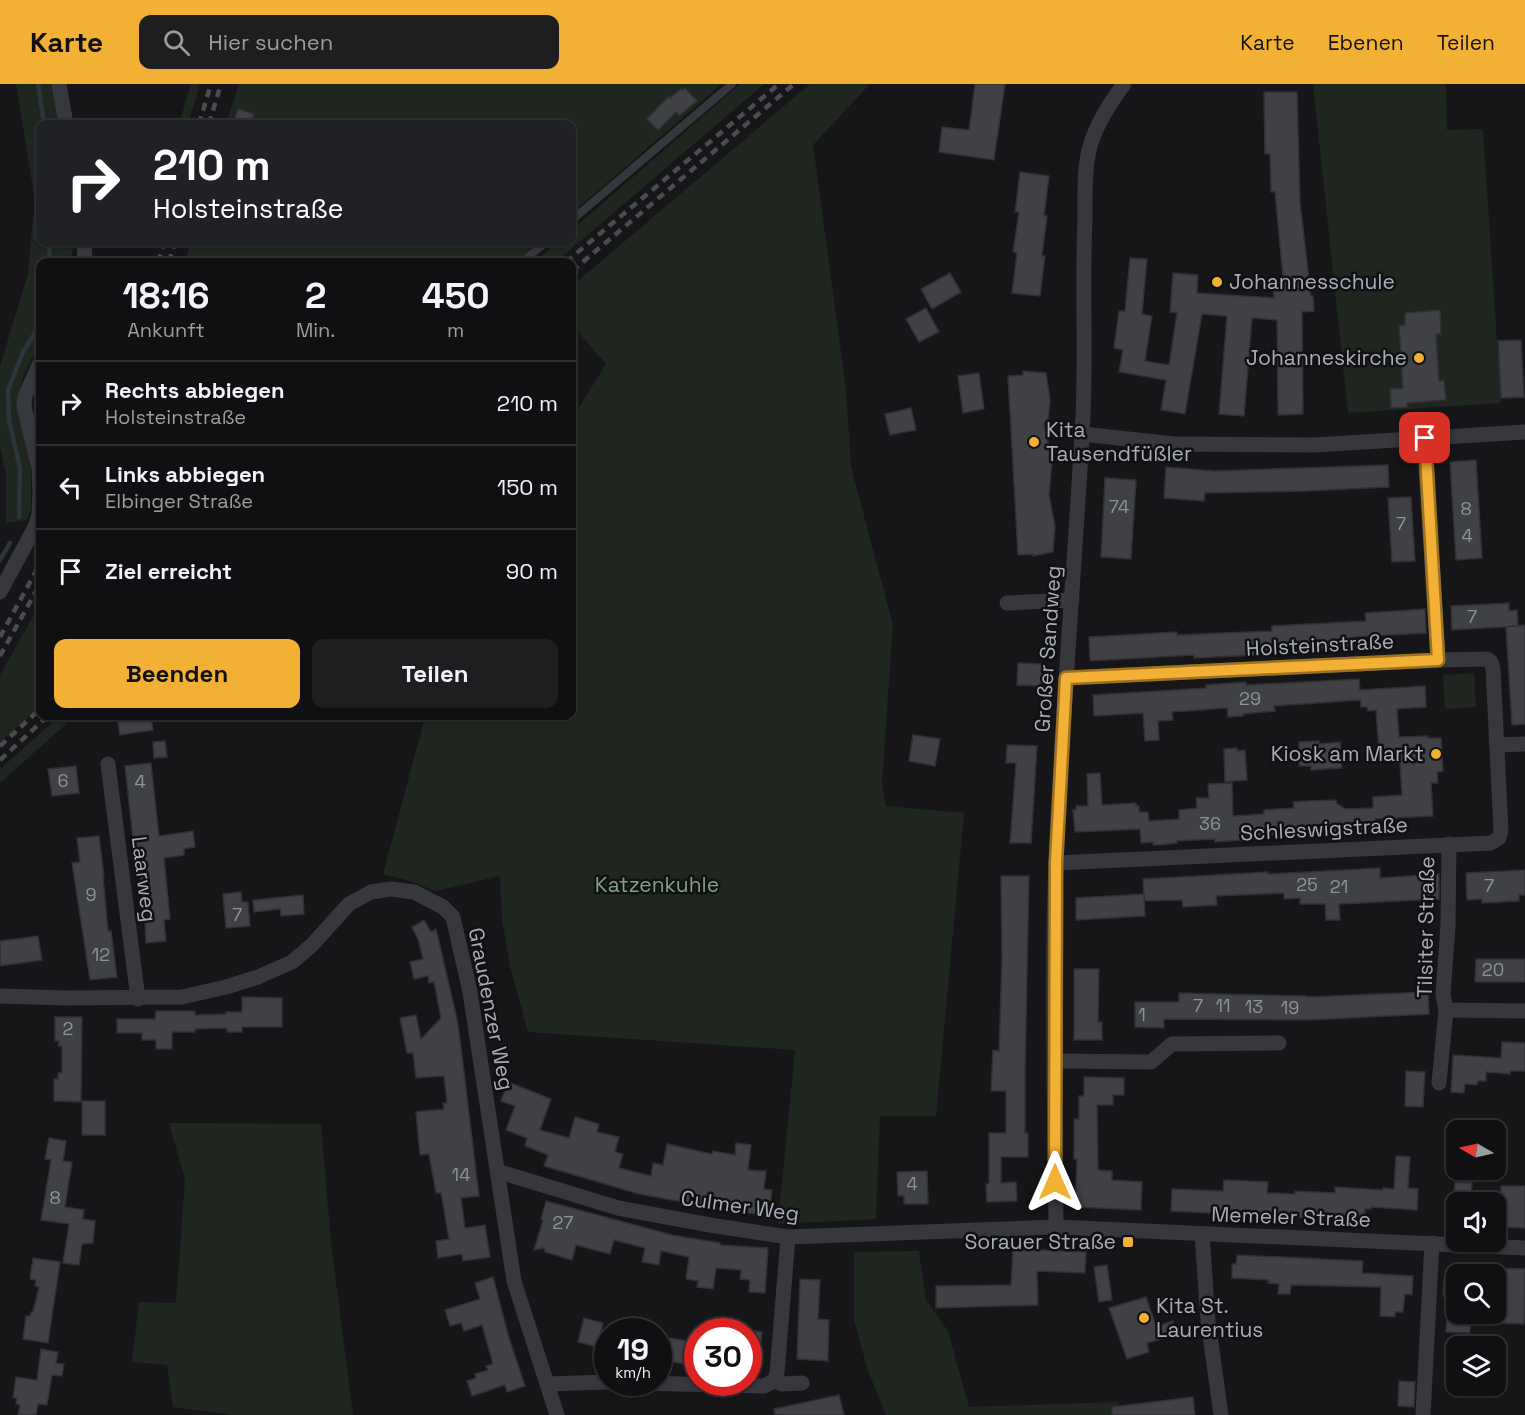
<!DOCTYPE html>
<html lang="de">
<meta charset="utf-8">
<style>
body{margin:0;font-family:"Space Grotesk",sans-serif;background:#1e1e20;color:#f1f3f6;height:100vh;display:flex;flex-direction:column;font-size:22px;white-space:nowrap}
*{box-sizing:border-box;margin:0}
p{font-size:20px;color:#9c9d9f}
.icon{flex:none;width:33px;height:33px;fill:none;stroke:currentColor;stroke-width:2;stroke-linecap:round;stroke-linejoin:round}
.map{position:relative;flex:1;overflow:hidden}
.drawer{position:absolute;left:36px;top:174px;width:540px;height:462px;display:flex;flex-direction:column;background:#101012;border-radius:12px;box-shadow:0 2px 4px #0004,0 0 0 2px #303032}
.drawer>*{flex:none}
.guide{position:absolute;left:36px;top:36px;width:540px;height:126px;border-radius:12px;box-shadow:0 2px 4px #0004,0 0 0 2px #303032;background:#202124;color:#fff;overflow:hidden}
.needle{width:39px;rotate:279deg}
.buttons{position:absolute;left:1446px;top:1036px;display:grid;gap:12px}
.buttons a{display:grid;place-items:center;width:60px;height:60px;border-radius:12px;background:#101012;box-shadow:0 2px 4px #0004,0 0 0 2px #303032;font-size:30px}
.speed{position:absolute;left:594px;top:1234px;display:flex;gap:12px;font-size:30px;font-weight:700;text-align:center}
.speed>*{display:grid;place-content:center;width:78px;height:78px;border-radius:50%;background:#101012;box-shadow:0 2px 4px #0004,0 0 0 2px #303032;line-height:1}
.speed small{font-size:15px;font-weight:400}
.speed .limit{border:9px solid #d22;background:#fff;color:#111}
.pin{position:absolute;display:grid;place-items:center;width:51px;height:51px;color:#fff;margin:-26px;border-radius:12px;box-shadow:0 3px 9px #0006}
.me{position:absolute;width:66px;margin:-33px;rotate:0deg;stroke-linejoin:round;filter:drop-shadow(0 0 4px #0008)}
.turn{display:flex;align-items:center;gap:21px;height:126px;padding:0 18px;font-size:27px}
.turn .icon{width:78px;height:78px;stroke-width:2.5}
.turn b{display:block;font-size:42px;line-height:51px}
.eta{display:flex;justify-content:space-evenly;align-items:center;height:102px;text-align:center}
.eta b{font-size:36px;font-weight:600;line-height:42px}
.button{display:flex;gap:12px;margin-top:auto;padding:12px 18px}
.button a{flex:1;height:69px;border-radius:12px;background:#f2b134;color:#111;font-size:24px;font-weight:600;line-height:69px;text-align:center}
.button a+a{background:#1e1e20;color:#f1f3f6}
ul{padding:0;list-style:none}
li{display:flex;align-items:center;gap:18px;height:84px;padding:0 18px;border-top:2px solid #303032}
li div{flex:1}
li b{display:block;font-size:22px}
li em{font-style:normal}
header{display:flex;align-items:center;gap:36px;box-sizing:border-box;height:84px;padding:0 30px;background:#f2b134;color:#111}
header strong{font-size:28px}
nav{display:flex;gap:33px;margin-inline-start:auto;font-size:21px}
.search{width:420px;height:54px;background:#1e1e20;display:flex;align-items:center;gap:15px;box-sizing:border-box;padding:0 21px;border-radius:12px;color:#9c9d9f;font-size:22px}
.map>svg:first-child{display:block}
</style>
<header>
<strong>Karte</strong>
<div class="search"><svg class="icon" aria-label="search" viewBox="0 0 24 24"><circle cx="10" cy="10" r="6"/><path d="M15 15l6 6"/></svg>Hier suchen</div>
<nav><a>Karte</a><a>Ebenen</a><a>Teilen</a></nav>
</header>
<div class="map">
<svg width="1525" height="1331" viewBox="0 0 1525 1331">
<rect width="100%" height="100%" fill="#161618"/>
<g fill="#1e261f">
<path d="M16,0H52L59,40H40V111H34Z"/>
<path d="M191,0H200L188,40H179Z"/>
<path d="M239,0H722L572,129V40H226Z"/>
<path d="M740,0H764L556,178H534L558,158H572V146Z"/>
<path d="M810,0H870L813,61L846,305L851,383L893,541L882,698L886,722L964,729L936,1032H880L876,1135L778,1140L795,966L528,948L510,882L502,835L500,792L435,807L410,797L383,790L424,637L420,632H572V335L606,280L572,241V202Z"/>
<path d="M1313,0H1446L1447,46L1483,45L1501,319L1348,329Z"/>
<path d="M40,131V158H73L74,160L70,178H40V263L31,276L22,295L17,320L31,381V426L26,436L6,439V389L0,364V282L28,190L33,133Z"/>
<path d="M191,158H539L515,178H185Z"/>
<path d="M40,520V623L0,658V591Z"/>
<path d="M1474,589L1476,623L1445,625L1443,591Z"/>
<path d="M60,632H75L0,699V685Z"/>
<path d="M169,1039L321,1040L331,1159L353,1331H235L173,1323L167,1281L132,1278L139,1218L176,1219L185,1095Z"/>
<path d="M919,1167L926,1216L948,1247L969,1323L1118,1318L1117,1331H886L868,1287L854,1236V1168Z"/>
</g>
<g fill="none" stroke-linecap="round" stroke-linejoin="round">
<g stroke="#2c353c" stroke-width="4.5">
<path d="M38,0L44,40"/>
<path d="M49,158L50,178"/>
<path d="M19,433L20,384L9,336L8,306L23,268L40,241"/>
<path d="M0,476L10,459"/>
</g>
</g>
<g fill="#404145" stroke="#303034" stroke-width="1.5">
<path d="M975,0H1005L994,76L939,68L942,43L969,46Z"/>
<path d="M685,4L697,17L679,32L676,28L658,46L647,35L669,12L670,14L681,5L683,6Z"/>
<path d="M1264,8H1297L1300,118L1311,212H1313L1314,227L1302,228L1303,330L1278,331L1277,236L1252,234L1244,332L1219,330L1227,232L1202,230L1185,330L1161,326L1166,296L1119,288L1123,266L1114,264L1119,227H1125L1130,174L1147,175L1142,230L1152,232L1145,277L1169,281L1177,229L1170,228L1173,189L1198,191L1197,209L1274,214L1272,194L1283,193L1275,108H1271L1270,70H1265Z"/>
<path d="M238,25L254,30L250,40H233Z"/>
<path d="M1020,88L1049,92L1044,132H1047L1042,172H1045L1040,212L1012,209L1017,169L1013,168L1019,128H1015Z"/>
<path d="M950,189L961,208L932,225L921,205Z"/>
<path d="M926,224L939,248L919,258L906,235Z"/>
<path d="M1440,226L1441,250H1436L1439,297L1444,296L1446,316L1407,319V323L1391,324L1390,305L1403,304L1399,242L1405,241V229Z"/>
<path d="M1521,256L1524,313L1501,314L1498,257Z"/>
<path d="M1023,287L1046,289L1050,316L1048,338L1044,339L1052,378L1049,411L1055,442L1053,468L1033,472V470L1018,471L1008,292L1023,291Z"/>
<path d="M979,289L984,325L963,329L958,292Z"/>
<path d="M911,324L916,346L890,351L885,330Z"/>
<path d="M1476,376L1482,474L1456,476L1450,378Z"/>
<path d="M1388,381L1389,403L1307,407L1205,409L1204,417L1164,414L1166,383L1214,387Z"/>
<path d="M1105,394L1136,396L1131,475L1101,473Z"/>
<path d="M1411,413L1415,477L1392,478L1388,414Z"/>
<path d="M1509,519V527L1517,526L1518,542L1452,546L1451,522Z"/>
<path d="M1425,525L1426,549L1355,553L1356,563L1258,568V571L1194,574V571L1090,577L1089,553L1177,548V551L1272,547V542L1366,537L1365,529Z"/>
<path d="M1525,541V640L1512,641L1506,543Z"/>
<path d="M1018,579L1043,580L1041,602L1017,601Z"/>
<path d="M1359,595L1360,606L1425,602L1426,623L1397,625L1399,653L1428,652V654H1441L1443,687L1437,688L1438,699H1431L1433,732L1375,735L1376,745L1368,746L1255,752V755L1215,758V755L1177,757V759L1160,761H1153V758L1141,759L1140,745L1075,748L1073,726H1076V722H1088L1087,690L1100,689L1102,721L1136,719V722H1139V728H1148L1149,737L1179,735V726L1197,724L1196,714H1209L1208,700L1232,699L1233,732L1264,730V726L1294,724L1293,718L1308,717L1336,716L1337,720L1346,725L1373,724V713L1402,711L1400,679H1395L1394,667L1379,668L1376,626L1368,627L1367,623H1361L1360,614V616L1274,622L1275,627L1243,630V632L1228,633L1227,624L1172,628L1173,636L1158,637L1159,656L1145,657L1143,629L1094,632L1093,611L1206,604V601L1218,600L1246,598V601Z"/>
<path d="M117,632H151L153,646L120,651Z"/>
<path d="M913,651L940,655L935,682L909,677Z"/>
<path d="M165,657L167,673L154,674L153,658Z"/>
<path d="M1319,657V660L1340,658L1342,684L1311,686V682H1299V658Z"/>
<path d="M1007,661L1037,662L1031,759H1010L1016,679H1006Z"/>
<path d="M1237,664V667L1245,666L1247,696L1225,698L1224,665Z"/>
<path d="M151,679L159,752L193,747L195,763L184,765V771L164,774L170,835L164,836L166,857L146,859L145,838H148V831L151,830L149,805H144V799L141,800L137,764H134L125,682Z"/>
<path d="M76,682L79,709L52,712L48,685Z"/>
<path d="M99,752L104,792H103L108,847H111L117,893L90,896L72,779L80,778L77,754Z"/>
<path d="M1380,784V794L1439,790V815L1339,820L1340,836H1326L1325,820H1300V814L1284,815V809L1216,812L1217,821L1183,823L1182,816L1144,817L1143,795L1268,788V790Z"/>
<path d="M1525,786V811H1519V817L1482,819V815L1467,816L1466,789Z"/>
<path d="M1001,792H1029L1025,989V1049H1028V1073H1001V1099L1016,1098L1017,1117L987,1118L986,1100H989V1049H1006V1007H991L993,966L999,967L1002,876Z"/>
<path d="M241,808L242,818H248L250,842L226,844L223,810Z"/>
<path d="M1144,810L1145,832L1076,836V814Z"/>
<path d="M303,811L304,830L281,832L280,825L254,828L253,816Z"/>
<path d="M424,836L431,848L436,845L457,935L461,963L479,1112L461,1114L465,1144L485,1141L490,1173L463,1177L462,1170L438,1174L436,1157L449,1155L441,1109H436L429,1070L420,1071L416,1028L444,1025L443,1019H447L444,992L416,994L413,969H407L400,934L416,931L421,955L441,934L434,898L429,899L428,892L414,895L410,878L423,875L418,855L412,843Z"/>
<path d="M38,852L42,876L0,882V857Z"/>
<path d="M1476,875H1525V898H1475Z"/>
<path d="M1074,885H1099L1098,938H1102V956H1074Z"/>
<path d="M1428,908L1429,930L1307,936L1164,935V944L1135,943V918H1179V909L1307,912V913Z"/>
<path d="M242,913L282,914V943H242V948H227V944L195,945V948H172V965H156V956H142V949H117V935H155L156,927H195V931L226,930V928H242Z"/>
<path d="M55,933H82L81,1018L54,1017V995H58V989H62V962H58L59,957H55Z"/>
<path d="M1502,958L1525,959V987H1510V990L1486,988V997H1478L1477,1001L1465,1000L1464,1009L1451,1008L1453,971L1501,974Z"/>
<path d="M1406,987L1425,988L1423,1023L1405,1022Z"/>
<path d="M1084,993L1124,994V1011H1113V1021H1097L1098,1086L1112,1087V1096L1142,1098L1141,1126L1075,1123L1077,1075H1074V1035H1079V1012H1084Z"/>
<path d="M508,998L551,1015L540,1046L569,1054L575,1033L599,1040L597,1048L619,1053L615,1068L623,1070L619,1084L651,1092L653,1079L663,1081L667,1060L712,1070L713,1067L735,1071L736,1059L751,1061L748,1086L766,1087L764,1105L772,1106L769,1131L737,1128L639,1110L544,1082L548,1071L525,1062L527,1054L506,1046L515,1022L501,1017Z"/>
<rect x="82" y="1017" width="23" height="34"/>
<path d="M49,1054L66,1057L63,1077L72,1078L65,1123L84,1126L83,1135L95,1137L93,1159L82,1160L79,1181L63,1179L69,1140L41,1136L51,1076L45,1075Z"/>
<path d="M1396,1072L1410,1073L1408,1104L1418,1105L1417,1126L1371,1123V1125H1365V1137L1171,1127L1172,1105L1223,1107L1224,1096L1268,1098L1267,1109L1295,1110V1107L1335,1109V1103L1382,1106L1383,1104L1394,1105Z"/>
<path d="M927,1087L928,1120H904V1112H898L897,1088Z"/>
<path d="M1455,1098L1472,1099L1471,1119H1454Z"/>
<path d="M1501,1102H1525V1144L1496,1143L1497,1111L1501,1112Z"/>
<path d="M546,1117L672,1151L720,1159V1161L768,1164L765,1209L749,1208L750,1196L740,1195L741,1186L716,1184L713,1205L697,1203L698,1197L686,1195L689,1173L661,1167L659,1181L642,1178L645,1164L614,1156L610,1170L576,1161L572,1176L545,1168L544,1164L534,1166L543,1136L541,1135Z"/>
<path d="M1013,1165L1086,1168L1085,1189L1037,1187L1038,1221L936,1224V1202L1011,1201Z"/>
<path d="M1237,1171L1363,1177L1362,1189L1413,1192L1412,1211L1405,1210L1403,1228H1395V1233L1380,1232L1381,1203L1291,1201L1290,1210H1278L1279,1200L1268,1199L1269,1196L1232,1194V1180H1236Z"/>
<path d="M33,1174L60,1178L48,1259L23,1255L26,1232H30L31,1228H33L39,1203L35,1202L36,1196L30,1195Z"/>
<path d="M1107,1181L1112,1216L1099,1218L1094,1183Z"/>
<path d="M1496,1184L1525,1185L1524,1240L1496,1239Z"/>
<path d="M493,1193L509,1254L525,1302L507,1308L505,1301L472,1312L467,1297L476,1294L475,1290L488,1286L486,1282L493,1280L482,1241L464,1247L461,1239L450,1242L445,1226L480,1215L475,1199Z"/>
<path d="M1444,1194H1456V1213L1443,1212Z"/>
<path d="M800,1195L820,1196L818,1235L829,1236L828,1277L797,1275Z"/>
<path d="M1146,1213L1156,1242L1173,1237L1176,1251L1147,1259L1149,1268L1127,1275L1109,1224Z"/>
<path d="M1447,1230H1471L1470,1249L1446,1248Z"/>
<path d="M584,1234L603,1239L597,1263L578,1258Z"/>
<path d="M748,1246L762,1248L757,1290H748Z"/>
<path d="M670,1254L689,1257L685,1280L666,1277Z"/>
<path d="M41,1265L58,1268L56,1279L64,1280L62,1292L52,1291L47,1321L38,1320L36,1331H18L20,1321L16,1320L17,1314H13L16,1293L37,1296Z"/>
<path d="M1399,1297L1415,1298L1414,1323L1398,1322Z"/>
<path d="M839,1311L844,1331H775L774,1325Z"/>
<path d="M1193,1313L1195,1331H1112V1323Z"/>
</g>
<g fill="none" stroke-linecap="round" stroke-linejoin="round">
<g stroke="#37383d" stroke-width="8">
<path d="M572,136L732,0"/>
<path d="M522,178L546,158"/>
</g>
<g stroke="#37383d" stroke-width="15">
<path d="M59,0L66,40"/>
<path d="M84,158L85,178"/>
<path d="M40,279L25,312L24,323L39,384L40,408"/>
<path d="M1082,350L1174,360L1315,361L1525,348"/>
<path d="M1424,354L1438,576"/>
<path d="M0,508L35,443L39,431L40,410"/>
<path d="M1007,519L1072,516"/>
<path d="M1497,661L1525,660"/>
<path d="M108,680L138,915"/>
<path d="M1056,779L1491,759L1499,754L1501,747L1493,584L1491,578L1487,575L1438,576L1067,594"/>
<path d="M0,912L66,914L182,913L226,903L258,893L292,878L312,861L349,820L371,808L391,805L414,808L443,823L453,833L470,908L514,1197L557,1331"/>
<path d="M1446,926L1525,927"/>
<path d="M1055,977L1151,978L1172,960L1279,959"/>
<path d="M1439,999L1446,926L1443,911L1448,841L1449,760"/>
<path d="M497,1087L618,1124L710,1141L788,1153L1056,1143L1525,1164"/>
<path d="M1056,1143C1055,1021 1051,899 1056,778C1062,629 1075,481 1083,332C1086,267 1082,201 1085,135C1085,113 1084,88 1089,66C1095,42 1109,20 1124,0"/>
<path d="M1202,1150L1208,1237L1221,1331"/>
<path d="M774,1297L782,1300L802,1299"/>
<path d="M639,1299L764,1302L774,1297L777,1289L788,1153"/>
<path d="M547,1300L608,1298"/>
<path d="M1423,1331L1432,1159"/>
</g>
<g stroke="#4a4c52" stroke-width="4.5" stroke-dasharray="8 6" stroke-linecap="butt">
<path d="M199,40L211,0"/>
<path d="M209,40L221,0"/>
<path d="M158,178L165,158"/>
<path d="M169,178L175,158"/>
<path d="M566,178L779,0"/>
<path d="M572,187L794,0"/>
<path d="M0,553L40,480"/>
<path d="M0,572L40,500"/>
<path d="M0,662L40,625"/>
<path d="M0,676L48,632"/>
</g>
</g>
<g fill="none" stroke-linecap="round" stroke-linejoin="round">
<defs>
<path id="route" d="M1055,1098L1056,779L1066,594L1438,576L1425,354"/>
</defs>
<use href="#route" stroke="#9d7322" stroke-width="15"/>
<use href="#route" stroke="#f2b134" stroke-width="10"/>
</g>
<g fill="#f2b134" stroke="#111113" stroke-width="2">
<circle cx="1217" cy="198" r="6"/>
<circle cx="1419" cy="274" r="6"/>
<circle cx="1034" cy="358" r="6"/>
<circle cx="1436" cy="670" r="6"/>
<rect x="1122" y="1152" width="12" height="12" rx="3"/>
<circle cx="1144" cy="1234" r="6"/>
</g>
<g text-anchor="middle" stroke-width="5" stroke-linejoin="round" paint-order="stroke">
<g font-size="18" fill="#8e929b">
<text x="1119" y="429">74</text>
<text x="1466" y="431">8</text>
<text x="1401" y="446">7</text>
<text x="1467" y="458">4</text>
<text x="1472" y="539">7</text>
<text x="1250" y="621">29</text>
<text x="63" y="703">6</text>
<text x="140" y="704">4</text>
<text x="1210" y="746">36</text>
<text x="1307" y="807">25</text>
<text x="1489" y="808">7</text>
<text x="1339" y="809">21</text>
<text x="91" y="817">9</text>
<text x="237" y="837">7</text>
<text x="101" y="877">12</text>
<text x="1493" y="892">20</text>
<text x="1198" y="928">7</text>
<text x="1223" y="928">11</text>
<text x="1254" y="929">13</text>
<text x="1290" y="930">19</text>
<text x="1142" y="937">1</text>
<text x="68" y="951">2</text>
<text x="461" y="1097">14</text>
<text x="912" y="1106">4</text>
<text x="55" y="1120">8</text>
<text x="563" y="1145">27</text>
</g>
<g font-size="21" fill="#a8adb8" stroke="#111113" text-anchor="start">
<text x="1229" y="205">Johannesschule</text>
<text x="1407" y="281" text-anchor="end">Johanneskirche</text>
<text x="1046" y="353">Kita<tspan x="1046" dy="24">Tausendfüßler</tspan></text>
<text x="1424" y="677" text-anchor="end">Kiosk am Markt</text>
<text x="1116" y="1165" text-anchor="end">Sorauer Straße</text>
<text x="1156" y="1229">Kita St.<tspan x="1156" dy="24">Laurentius</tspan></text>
</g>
<g font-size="21" fill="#a8adb8" stroke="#111113">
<text transform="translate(1320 561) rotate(-3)" y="7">Holsteinstraße</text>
<text transform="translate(1048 565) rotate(-86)" y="7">Großer Sandweg</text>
<text transform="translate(1324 745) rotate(-3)" y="7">Schleswigstraße</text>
<text transform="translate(144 795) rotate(83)" y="7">Laarweg</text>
<text transform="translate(1426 843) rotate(-89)" y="7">Tilsiter Straße</text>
<text transform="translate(491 925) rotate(79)" y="7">Graudenzer Weg</text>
<text transform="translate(740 1122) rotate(8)" y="7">Culmer Weg</text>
<text transform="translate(1291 1133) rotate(2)" y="7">Memeler Straße</text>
</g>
<g font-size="21" fill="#7fa381" stroke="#111113">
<text x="657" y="808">Katzenkuhle</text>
</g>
</g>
</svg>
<div class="buttons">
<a><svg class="needle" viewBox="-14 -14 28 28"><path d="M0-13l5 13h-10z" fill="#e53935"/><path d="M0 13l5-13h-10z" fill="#9c9d9f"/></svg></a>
<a><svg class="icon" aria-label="sound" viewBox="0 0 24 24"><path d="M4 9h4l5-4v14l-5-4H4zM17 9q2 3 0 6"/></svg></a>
<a><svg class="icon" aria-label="search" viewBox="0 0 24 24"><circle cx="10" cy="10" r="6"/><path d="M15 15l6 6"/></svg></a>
<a><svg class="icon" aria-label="layers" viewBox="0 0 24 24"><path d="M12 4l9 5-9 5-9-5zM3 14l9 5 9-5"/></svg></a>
</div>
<div class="speed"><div>19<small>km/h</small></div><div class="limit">30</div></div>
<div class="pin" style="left:1425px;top:354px;background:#d93025"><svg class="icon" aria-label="arrive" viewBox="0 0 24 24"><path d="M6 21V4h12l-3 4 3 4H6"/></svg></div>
<svg class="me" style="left:1055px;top:1098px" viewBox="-20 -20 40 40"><path d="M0-17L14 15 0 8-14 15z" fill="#f2b134" stroke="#fff" stroke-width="4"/></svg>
<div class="guide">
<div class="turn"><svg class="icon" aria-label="right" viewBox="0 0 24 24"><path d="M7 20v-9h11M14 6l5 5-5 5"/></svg><div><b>210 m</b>Holsteinstraße</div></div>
</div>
<section class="drawer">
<div class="eta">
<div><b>18:16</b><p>Ankunft</p></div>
<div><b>2</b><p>Min.</p></div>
<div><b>450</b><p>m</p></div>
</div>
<ul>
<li><svg class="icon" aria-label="right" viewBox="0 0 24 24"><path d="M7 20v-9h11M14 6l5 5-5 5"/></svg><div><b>Rechts abbiegen</b><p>Holsteinstraße</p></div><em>210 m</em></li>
<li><svg class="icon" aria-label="left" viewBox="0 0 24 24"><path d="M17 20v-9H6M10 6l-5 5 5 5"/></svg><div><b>Links abbiegen</b><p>Elbinger Straße</p></div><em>150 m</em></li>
<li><svg class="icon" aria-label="arrive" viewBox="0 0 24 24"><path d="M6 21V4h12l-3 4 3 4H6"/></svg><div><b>Ziel erreicht</b></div><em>90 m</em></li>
</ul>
<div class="button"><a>Beenden</a><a>Teilen</a></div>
</section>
</div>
